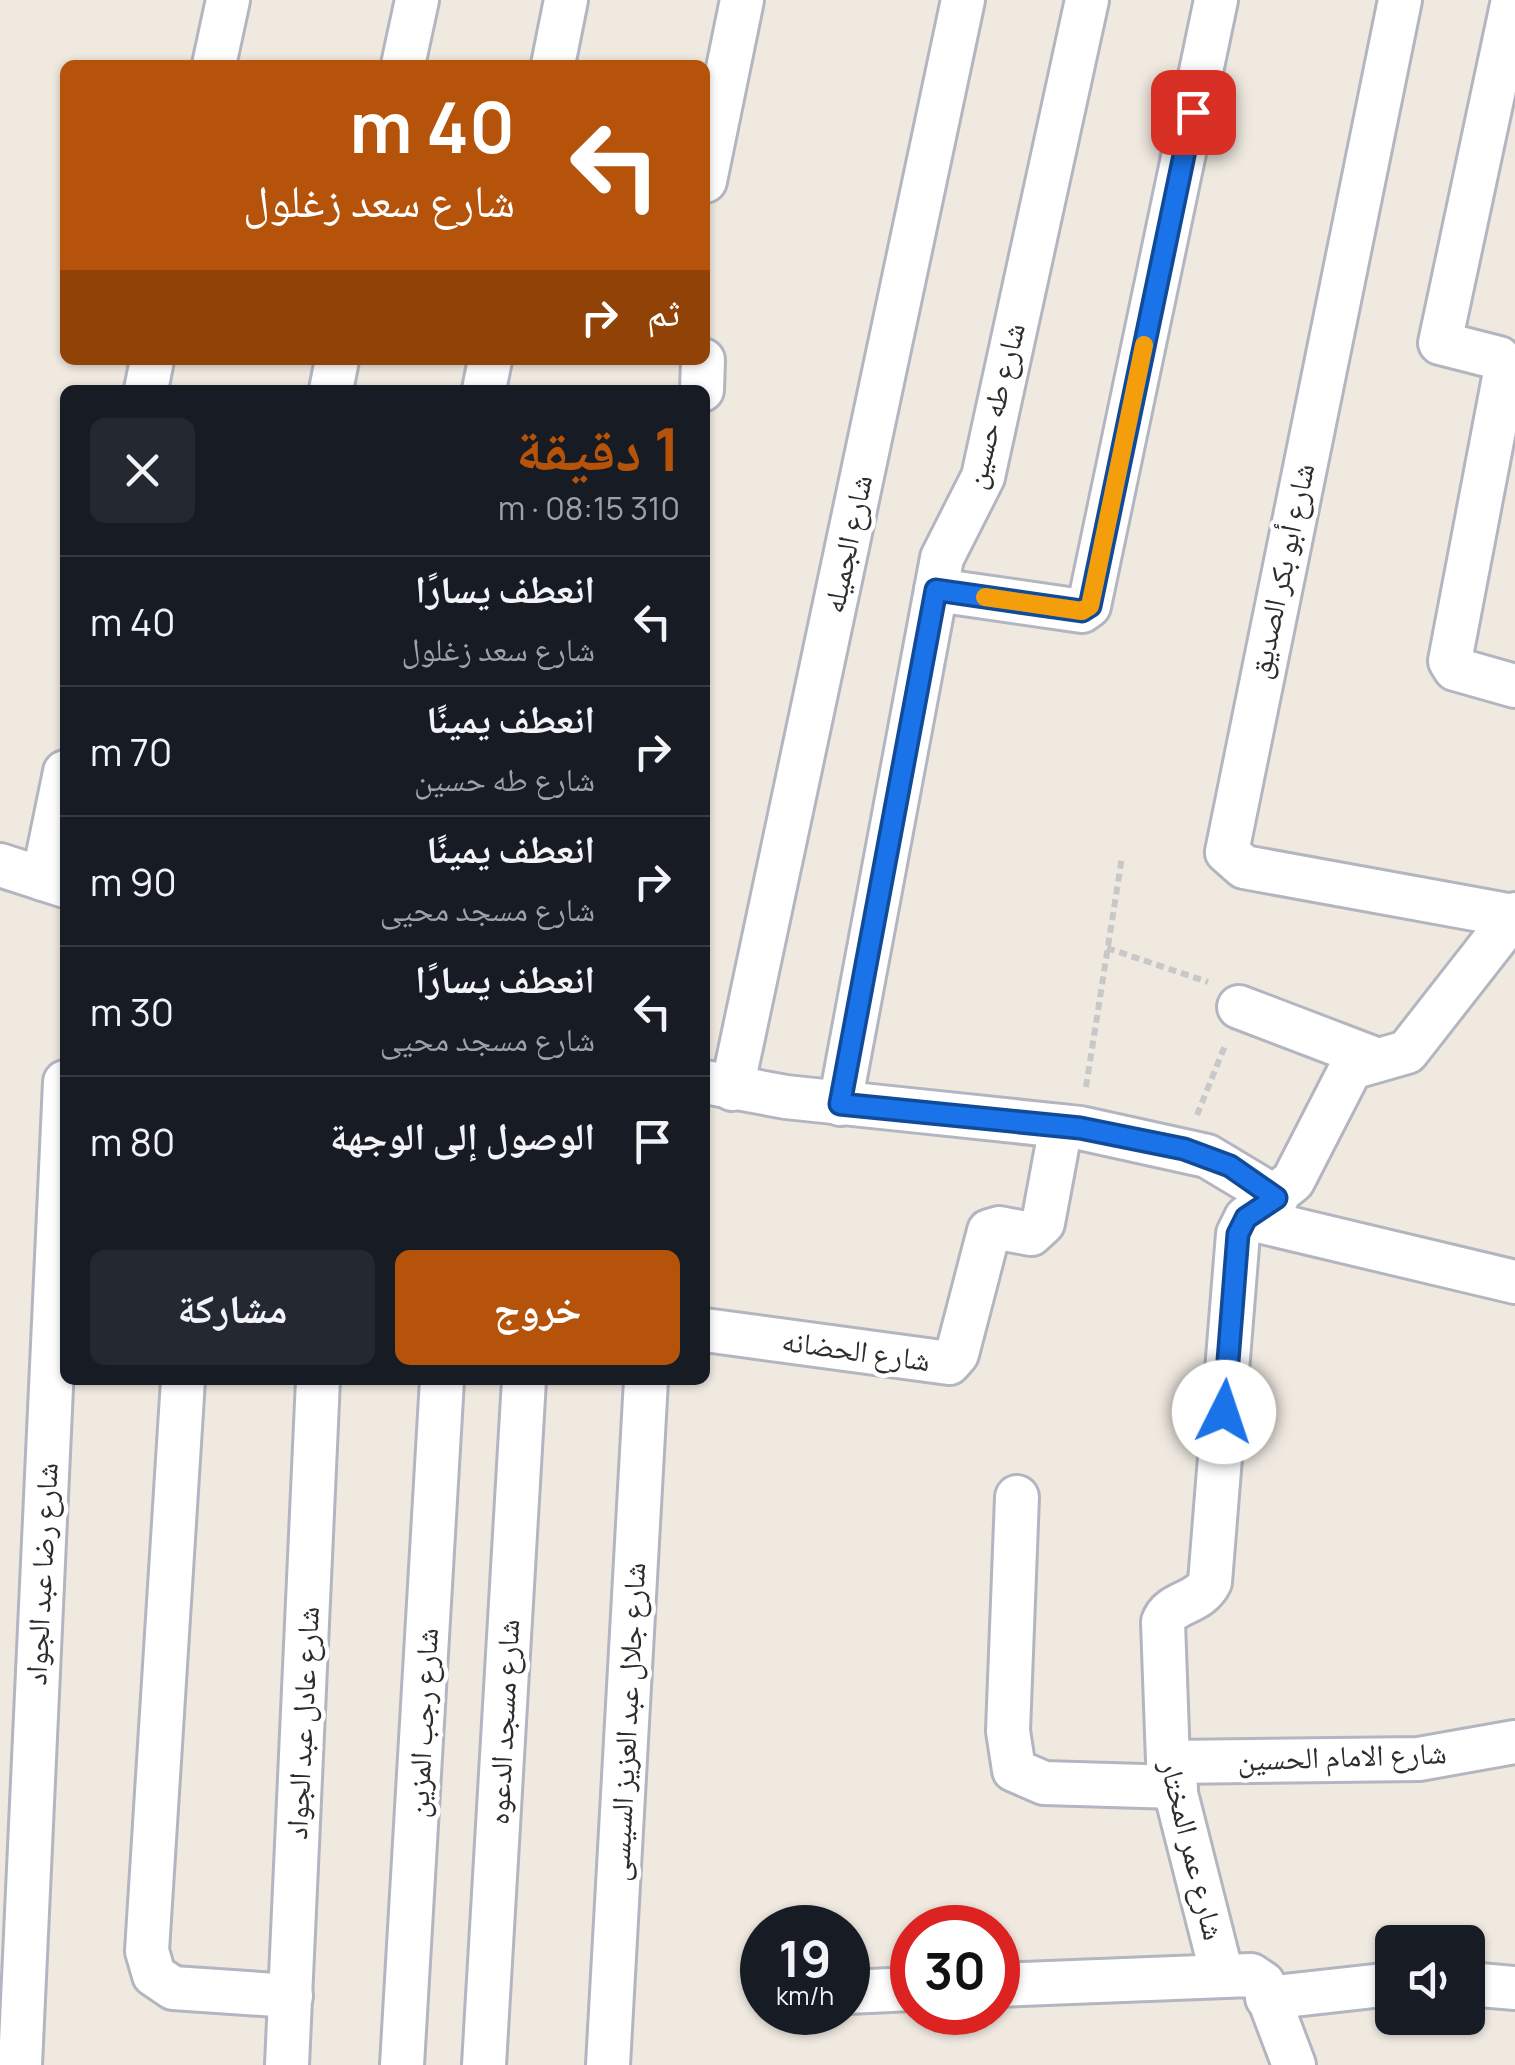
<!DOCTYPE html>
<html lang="ar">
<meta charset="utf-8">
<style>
body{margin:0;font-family:Manrope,"Noto Naskh Arabic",sans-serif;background:#242831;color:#f1f3f6;direction:rtl;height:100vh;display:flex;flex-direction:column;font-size:38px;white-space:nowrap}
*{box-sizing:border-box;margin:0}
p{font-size:32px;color:#9ea1a6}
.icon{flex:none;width:55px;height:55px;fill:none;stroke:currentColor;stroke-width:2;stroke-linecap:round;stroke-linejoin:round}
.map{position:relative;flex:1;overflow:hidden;direction:ltr}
.drawer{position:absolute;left:60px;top:385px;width:650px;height:1000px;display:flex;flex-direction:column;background:#171b24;border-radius:15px;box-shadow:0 2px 8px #0004;direction:rtl}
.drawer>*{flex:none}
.hud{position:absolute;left:60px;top:60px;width:650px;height:305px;border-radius:15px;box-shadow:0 2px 8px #0004;direction:rtl;background:#b45309;color:#fff;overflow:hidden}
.fabs{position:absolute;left:1375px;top:1925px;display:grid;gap:20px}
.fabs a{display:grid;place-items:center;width:110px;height:110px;border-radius:15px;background:#171b24;box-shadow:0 2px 8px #0004;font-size:50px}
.speed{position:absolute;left:740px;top:1905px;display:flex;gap:20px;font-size:50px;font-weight:700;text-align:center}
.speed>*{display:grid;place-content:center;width:130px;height:130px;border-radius:50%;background:#171b24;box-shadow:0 2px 8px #0004;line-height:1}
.speed small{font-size:25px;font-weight:400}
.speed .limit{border:15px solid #d22;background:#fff;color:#111}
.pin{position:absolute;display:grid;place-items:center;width:85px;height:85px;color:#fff;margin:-42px;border-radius:20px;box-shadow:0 5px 15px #0006}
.me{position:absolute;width:110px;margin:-55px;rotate:4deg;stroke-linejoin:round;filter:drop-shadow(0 0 8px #0008)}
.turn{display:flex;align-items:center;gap:35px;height:210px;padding:0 30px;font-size:45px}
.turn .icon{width:130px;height:130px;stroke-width:2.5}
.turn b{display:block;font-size:70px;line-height:85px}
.then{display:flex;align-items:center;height:95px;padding:0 30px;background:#0003;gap:20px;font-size:38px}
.round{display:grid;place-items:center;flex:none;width:105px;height:105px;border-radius:15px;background:#242831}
.overview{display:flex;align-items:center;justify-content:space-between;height:170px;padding:0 30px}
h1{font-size:60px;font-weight:700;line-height:75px;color:#b45309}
.action{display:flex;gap:20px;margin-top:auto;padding:20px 30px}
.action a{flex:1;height:115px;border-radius:15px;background:#b45309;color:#fff;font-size:40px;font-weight:700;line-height:115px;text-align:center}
.action a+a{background:#242831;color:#f1f3f6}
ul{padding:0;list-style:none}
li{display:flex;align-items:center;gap:30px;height:130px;padding:0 30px;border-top:2px solid #363941}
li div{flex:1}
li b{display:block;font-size:38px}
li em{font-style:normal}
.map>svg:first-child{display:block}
</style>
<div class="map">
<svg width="1515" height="2065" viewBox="0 0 1515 2065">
<rect width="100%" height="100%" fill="#efe9e0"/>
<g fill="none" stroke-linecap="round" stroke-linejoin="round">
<defs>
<g id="street">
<path d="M1400,0L1227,852L1244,867L1513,916"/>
<path d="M1513,0L1440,343L1499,358L1506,367L1450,661L1455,669L1515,686"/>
<path d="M214,65L228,0"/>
<path d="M403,65L417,0"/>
<path d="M553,65L566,0"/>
<path d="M705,181L742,0"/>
<path d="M146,390L152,360"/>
<path d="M331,390L337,360"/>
<path d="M484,390L490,360"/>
<path d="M702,390L703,360"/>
<path d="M936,590L1082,611L1089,606L1216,0"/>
<path d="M0,865L65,886"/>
<path d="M43,879L65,772"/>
<path d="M1239,1007L1378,1060"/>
<path d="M705,1082L786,1097L1080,1128L1207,1156L1277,1198"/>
<path d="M732,1089L963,0"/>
<path d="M840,1104L942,558L983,477L1087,0"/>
<path d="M1246,1218L1515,1282"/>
<path d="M705,1330L949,1363L957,1354L989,1231L999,1228L1031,1234L1043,1223L1061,1126"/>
<path d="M183,1380L147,1951L154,1975L173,1988L291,1996"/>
<path d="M1017,1497L1008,1731L1014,1770L1044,1783L1176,1787"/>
<path d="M1168,1762L1419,1759L1515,1742"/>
<path d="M1222,1975L1168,1762L1163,1622C1170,1601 1199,1605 1210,1582L1238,1234L1246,1218L1293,1181L1351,1068L1407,1052L1515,914"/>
<path d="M1468,1984L1515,1988"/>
<path d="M998,1985L1251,1975L1263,1983L1294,2065"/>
<path d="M848,1992L912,1989"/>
<path d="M1267,1998L1392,1984"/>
<path d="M20,2065L65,1082"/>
<path d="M287,2065L318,1380"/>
<path d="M402,2065L442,1380"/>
<path d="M484,2065L524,1380"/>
<path d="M608,2065L646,1380"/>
</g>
</defs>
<use href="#street" stroke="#b3b5c0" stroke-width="48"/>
<g stroke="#c8c8c8" stroke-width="6" stroke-dasharray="8 5" stroke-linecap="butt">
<path d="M1107,948L1208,982"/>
<path d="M1086,1087L1122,857"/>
<path d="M1197,1115L1226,1043"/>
</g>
<use href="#street" stroke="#fff" stroke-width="42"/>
</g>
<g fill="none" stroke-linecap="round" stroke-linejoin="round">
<defs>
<path id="route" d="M1193,112L1090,606L1082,611L936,590L840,1104L1080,1128L1184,1149L1230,1166L1276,1198L1246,1218L1238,1234L1224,1412"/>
</defs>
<use href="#route" stroke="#114b97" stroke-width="25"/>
<use href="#route" stroke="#1a73e8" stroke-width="18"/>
<path stroke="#f59e0b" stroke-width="18" d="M985,597L1082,611L1090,606L1144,345"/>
</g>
<g text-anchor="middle" stroke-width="9" stroke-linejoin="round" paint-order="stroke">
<g font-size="30" fill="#2d2d2d" stroke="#fff">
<text transform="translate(995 406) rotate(-76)" y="10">شارع طه حسين</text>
<text transform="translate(848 544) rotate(-78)" y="10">شارع الجميله</text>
<text transform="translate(1282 571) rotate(-78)" y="10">شارع أبو بكر الصديق</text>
<text transform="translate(856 1351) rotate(8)" y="10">شارع الحضانه</text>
<text transform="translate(42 1574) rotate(-87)" y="10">شارع رضا عبد الجواد</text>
<text transform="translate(504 1722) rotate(-87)" y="10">شارع مسجد الدعوه</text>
<text transform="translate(627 1722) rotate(-87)" y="10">شارع جلال عبد العزيز السيسى</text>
<text transform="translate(303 1723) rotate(-87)" y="10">شارع عادل عبد الجواد</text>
<text transform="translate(423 1723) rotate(-87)" y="10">شارع رجب المزين</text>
<text transform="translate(1342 1757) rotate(-2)" y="10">شارع الامام الحسين</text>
<text transform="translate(1192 1850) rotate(76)" y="10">شارع عمر المختار</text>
</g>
</g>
</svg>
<div class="fabs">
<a><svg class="icon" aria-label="sound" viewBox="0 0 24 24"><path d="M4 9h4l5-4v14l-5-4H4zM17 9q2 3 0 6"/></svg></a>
</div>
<div class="speed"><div>19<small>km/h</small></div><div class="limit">30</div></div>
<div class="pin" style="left:1193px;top:112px;background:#d93025"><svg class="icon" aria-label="arrive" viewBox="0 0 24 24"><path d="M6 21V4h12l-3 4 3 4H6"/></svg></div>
<svg class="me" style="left:1224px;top:1412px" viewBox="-20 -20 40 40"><circle r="19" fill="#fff"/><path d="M0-13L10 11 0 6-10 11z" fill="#1a73e8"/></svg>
<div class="hud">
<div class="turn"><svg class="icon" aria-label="left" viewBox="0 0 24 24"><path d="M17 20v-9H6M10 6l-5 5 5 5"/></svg><div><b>40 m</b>شارع سعد زغلول</div></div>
<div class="then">ثم<svg class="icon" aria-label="right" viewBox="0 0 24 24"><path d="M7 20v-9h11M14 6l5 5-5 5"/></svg></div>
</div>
<section class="drawer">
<div class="overview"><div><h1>1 دقيقة</h1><p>310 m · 08:15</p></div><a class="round"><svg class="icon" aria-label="close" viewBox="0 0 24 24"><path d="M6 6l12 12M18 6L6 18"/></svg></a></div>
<ul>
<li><svg class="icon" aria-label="left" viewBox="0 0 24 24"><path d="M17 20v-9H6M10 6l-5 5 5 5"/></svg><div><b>انعطف يسارًا</b><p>شارع سعد زغلول</p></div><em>40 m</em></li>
<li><svg class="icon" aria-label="right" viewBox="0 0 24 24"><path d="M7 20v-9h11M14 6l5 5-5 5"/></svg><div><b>انعطف يمينًا</b><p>شارع طه حسين</p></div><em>70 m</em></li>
<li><svg class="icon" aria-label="right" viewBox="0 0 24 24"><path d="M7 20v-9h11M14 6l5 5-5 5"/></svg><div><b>انعطف يمينًا</b><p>شارع مسجد محيى</p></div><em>90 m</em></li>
<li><svg class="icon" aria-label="left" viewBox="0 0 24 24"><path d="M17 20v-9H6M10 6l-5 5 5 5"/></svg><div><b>انعطف يسارًا</b><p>شارع مسجد محيى</p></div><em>30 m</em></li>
<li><svg class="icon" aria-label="arrive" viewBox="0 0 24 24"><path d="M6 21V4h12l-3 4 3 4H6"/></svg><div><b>الوصول إلى الوجهة</b></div><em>80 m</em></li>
</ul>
<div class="action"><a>خروج</a><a>مشاركة</a></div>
</section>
</div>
